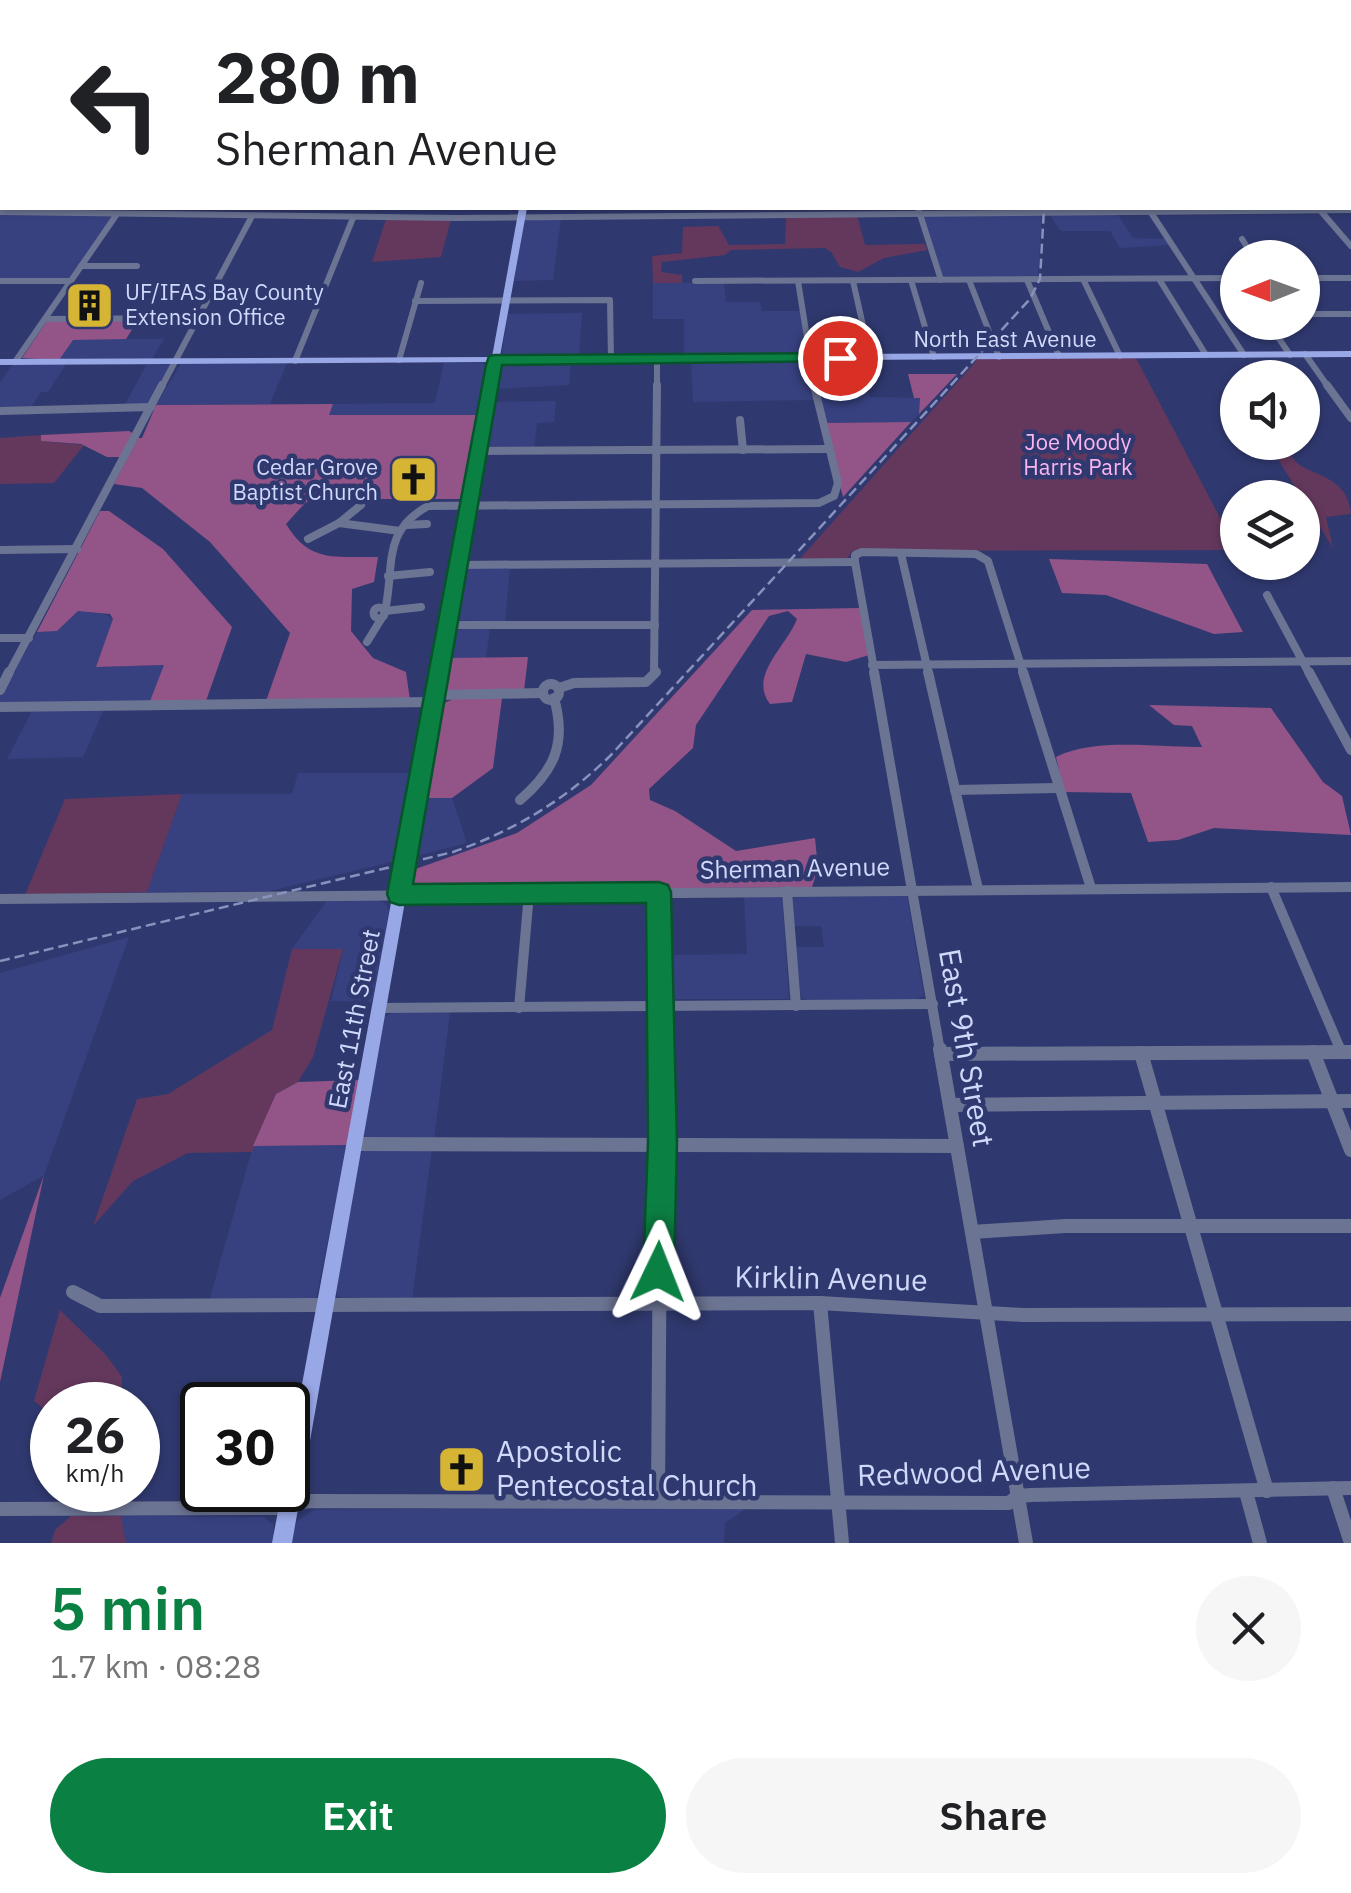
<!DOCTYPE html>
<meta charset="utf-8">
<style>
body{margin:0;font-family:"IBM Plex Sans",sans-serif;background:#f6f6f6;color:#202124;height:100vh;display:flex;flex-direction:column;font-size:38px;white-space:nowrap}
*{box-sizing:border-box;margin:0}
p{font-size:32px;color:#757577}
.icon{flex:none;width:55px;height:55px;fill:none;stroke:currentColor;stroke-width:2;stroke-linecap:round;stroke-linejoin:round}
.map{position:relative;height:1543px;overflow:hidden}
.side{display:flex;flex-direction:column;background:#fff;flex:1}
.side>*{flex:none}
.top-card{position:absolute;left:0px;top:0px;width:1352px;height:210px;box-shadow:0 2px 8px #0004;background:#fff;color:#202124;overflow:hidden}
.needle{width:65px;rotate:269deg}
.fabs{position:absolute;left:1220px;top:240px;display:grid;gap:20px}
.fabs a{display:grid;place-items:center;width:100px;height:100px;border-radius:50%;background:#fff;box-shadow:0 2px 8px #0004;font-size:50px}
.speed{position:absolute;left:30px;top:1382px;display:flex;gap:20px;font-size:50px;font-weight:700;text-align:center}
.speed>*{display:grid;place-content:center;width:130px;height:130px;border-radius:50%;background:#fff;box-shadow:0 2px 8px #0004;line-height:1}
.speed small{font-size:25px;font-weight:400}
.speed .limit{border:5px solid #111;border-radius:15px;background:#fff;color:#111}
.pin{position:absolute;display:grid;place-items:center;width:85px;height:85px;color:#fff;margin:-42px;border:5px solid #fff;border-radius:50%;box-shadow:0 2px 10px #0007}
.me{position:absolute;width:110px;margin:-55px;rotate:2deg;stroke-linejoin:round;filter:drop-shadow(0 0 8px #0008)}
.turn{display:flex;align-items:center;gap:35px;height:210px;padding:0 50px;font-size:45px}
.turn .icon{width:130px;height:130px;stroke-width:2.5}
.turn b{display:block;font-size:70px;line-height:85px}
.round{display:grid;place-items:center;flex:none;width:105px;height:105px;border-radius:52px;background:#f6f6f6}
.summary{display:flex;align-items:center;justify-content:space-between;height:170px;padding:0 50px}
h1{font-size:60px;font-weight:600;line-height:75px;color:#0b8043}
.button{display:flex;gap:20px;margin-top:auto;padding:20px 50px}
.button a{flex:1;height:115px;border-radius:60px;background:#0b8043;color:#fff;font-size:40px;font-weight:600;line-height:115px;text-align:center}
.button a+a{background:#f6f6f6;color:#202124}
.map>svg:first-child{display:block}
</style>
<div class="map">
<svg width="1351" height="1543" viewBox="0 0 1351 1543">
<rect width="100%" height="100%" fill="#30396f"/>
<g fill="#37417f">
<path d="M1116,212L1133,238L1166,239L1170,245L1120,248L1110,231H1061L1048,213Z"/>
<path d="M0,213L113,216L70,278L0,280Z"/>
<path d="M1042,213L1038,278L941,279L921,215Z"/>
<path d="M561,218L553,280L514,281L524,221Z"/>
<path d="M724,282L726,302H760L762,311H801L806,352L684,356V319H653V283Z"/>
<path d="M582,313L579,356H510L502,353L508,314Z"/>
<path d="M45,323L127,339H164L152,359L26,360Z"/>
<path d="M691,360L805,361L814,400L693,402Z"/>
<path d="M816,360H857L870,397L920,398L919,414L911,422L824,423L813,361Z"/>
<path d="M571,362L569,385L496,389L499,369L504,364Z"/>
<path d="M287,363L270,404L156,405L181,364Z"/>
<path d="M444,363H482L488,367L481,415H328L333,404L435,403Z"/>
<path d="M13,364H66L48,392H41L30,409H0V382Z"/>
<path d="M147,364L170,365L151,404L124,406Z"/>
<path d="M556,401L554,422L537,423L534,449L485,448L493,402Z"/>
<path d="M510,567L505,622L455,620L464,569Z"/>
<path d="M78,611H99L113,619L97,667L165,665L150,701L0,704V697L37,632L57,631Z"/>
<path d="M490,627L486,658H448L454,630Z"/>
<path d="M33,709H104L83,757L7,759Z"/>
<path d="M298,773H416L400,860L269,891L147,892L182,794H292Z"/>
<path d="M424,798H452L467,843L413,857Z"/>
<path d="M744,895L782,896L789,999H666L664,955L747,954Z"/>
<path d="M907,896L924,996L914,1000H806L801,997L795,947H824L821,926H793V897Z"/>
<path d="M377,899L386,904L389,912L372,1002L331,1001L343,950L292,949L327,900Z"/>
<path d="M129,937L44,1175L0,1200V973Z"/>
<path d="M394,1012H450L434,1139L367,1138L362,1133L384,1017Z"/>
<path d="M347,1145L316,1299L209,1301L253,1146Z"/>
<path d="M432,1148L412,1300L339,1297L335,1291L358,1156L364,1151Z"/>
<path d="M751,1505L725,1523L724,1543H290L297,1521L314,1510Z"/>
<path d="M121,1516L263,1517L273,1524L274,1543H126Z"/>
</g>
<g fill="#63385c">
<path d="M857,215L865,245L925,244L927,250L884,258L858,272L840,267L831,252L825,248L731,250L725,255L662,262L661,272L682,275V283H653L652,256L682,253L683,227L718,226L729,245L785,244L786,218Z"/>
<path d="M386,219H451L441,257L372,262Z"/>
<path d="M1136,358L1237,550L852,551L847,559L798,561L978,359Z"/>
<path d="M41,435L42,441L84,445L54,483L0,484V438Z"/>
<path d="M1268,443H1283C1288,450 1294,463 1303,467C1325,478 1348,482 1351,514L1326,517L1333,548Z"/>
<path d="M182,794L147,892L25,895L65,799Z"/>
<path d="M292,949H343L313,1057L298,1082L276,1094L252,1152L188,1153L133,1181L93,1226L137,1099L168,1094L272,1030Z"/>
<path d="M60,1310L106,1355L122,1377L121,1405H52V1415L34,1401Z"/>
<path d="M71,1516H121L126,1543H51L55,1530Z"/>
</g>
<g fill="#935588">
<path d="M138,320L126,339L73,340L59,360L22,358L47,321Z"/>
<path d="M908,374H957L919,414L920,398H914Z"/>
<path d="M333,404L329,415H481L467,499H348L327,494L305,503L286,524C310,564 336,556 378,557L374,582L352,589L351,631L373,658L406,672L410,700L266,701L290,633L210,542L142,488L114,484L138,438H142L156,405Z"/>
<path d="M911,422L843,497L824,423Z"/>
<path d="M129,431L134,434L121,457H107L81,444L41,441V435Z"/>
<path d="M100,511H109L163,549L232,627L206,701H150L164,665L96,667L113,619L110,614L78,611L57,631L37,632Z"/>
<path d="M1049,559L1207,564L1243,632L1214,634L1106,595L1062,593Z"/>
<path d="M860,608L869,655L846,662L806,654L792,702L770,704C748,675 787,646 797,619L788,611L769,616L696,725L693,748L649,789L650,800L675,811L736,851L815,838L818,869L812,887L428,890L413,884L410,871L517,833L591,785L752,610Z"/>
<path d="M528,657L524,691L449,692L444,685L448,658Z"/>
<path d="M502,698L493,768L452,798H424L440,705L453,699Z"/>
<path d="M1149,705L1271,708L1323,782L1342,796L1351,835L1214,828L1178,840L1148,842L1131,793L1064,792L1056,757C1096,737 1158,748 1202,747L1192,726L1174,725Z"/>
<path d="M359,1080L347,1145L253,1146L276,1094L298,1082Z"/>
<path d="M44,1175L0,1382V1298Z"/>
</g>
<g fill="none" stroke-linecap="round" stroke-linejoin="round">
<g stroke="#6c7493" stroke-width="6">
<path d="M918,208L941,280"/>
<path d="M1319,209L1351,246"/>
<path d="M1150,211L1244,355"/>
<path d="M0,212L456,218L1351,210"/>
<path d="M1242,239L1254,258"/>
<path d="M81,266H137"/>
<path d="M1302,278H1351"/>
<path d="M1083,279L1120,356"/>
<path d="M1159,279L1206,355"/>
<path d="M911,280L934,357"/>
<path d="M969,280L999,357"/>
<path d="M1027,280L1059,356"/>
<path d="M0,281H71"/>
<path d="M695,281L1238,278"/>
<path d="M798,281L815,388"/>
<path d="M853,281L870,357"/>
<path d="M415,301L610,300L611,359"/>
<path d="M1302,314H1351"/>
<path d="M45,319L199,318"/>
<path d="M1268,322L1290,355"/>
<path d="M1305,354L1329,388"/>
<path d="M399,360L421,283"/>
<path d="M295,361L353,218"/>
<path d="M15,362L117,214"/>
<path d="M161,388L252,216"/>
<path d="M657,388V359"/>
</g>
<g stroke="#6c7493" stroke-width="8">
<path d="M1327,385L1351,418"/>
<path d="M0,411L151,407"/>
<path d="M740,420L743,450"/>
<path d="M480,451L828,449"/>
<path d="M361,505L339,523L400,531"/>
<path d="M406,525L427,524"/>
<path d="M308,539L339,523"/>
<path d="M0,550L77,549"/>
<path d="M901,554L929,675"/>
<path d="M855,562L875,675"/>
<path d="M855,562V555L862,552L976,554L988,561L1024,675"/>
<path d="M460,565L855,562"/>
<path d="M388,576L430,572"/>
<path d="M1267,595L1310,675"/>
<path d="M421,607L385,611C395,566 381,532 428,506L819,503L834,496L838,483L814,385"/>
<circle cx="379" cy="613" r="5.5"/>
<path d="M449,625H655"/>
<path d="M0,638H29"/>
<path d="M367,642L383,616"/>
<path d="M872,665L1351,661"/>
<path d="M8,675L162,385"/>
<path d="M654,675L657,385"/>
</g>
<g stroke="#6c7493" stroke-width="10">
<path d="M874,672L940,1051"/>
<path d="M928,672L978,889"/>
<path d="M1023,672L1091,888"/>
<path d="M1309,672L1351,750"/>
<circle cx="551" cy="692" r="8"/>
<path d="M559,688L574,683L646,682L656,672"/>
<path d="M0,690L9,672"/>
<path d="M436,695L542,693"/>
<path d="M0,707L435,702"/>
<path d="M955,790L1058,788"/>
<path d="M520,800C554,771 567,744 554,698"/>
<path d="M1271,887L1341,1051"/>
<path d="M787,891L796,1006"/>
<path d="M659,892L661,1051"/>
<path d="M0,899L1351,887"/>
<path d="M378,1008L933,1004"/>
<path d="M519,1008L529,893"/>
</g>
<g stroke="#6c7493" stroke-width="14">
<path d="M940,1049L1026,1543"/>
<path d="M1313,1052L1351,1150"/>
<path d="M1141,1053L1267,1491"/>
<path d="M941,1054L1351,1052"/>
<path d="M950,1105L1351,1101"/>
<path d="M353,1144L957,1146"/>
<path d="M972,1232L1065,1226H1351"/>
<path d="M73,1292L100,1306L820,1303L1023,1315L1351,1314"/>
<path d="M820,1303L842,1543"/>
<path d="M1333,1488L1351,1543"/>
<path d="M1246,1492L1260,1543"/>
<path d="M658,1499L661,1049"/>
<path d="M0,1509L277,1508L309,1501L1009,1503L1018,1496L1031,1495L1351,1488"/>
</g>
<g fill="#98a7e5" fill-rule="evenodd">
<path d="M163,0H169L166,2H162Z"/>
<path d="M552,0H558V2H553Z"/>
<path d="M1350,17L1351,18V22L1350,21Z"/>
<path d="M0,184H2V190L0,191Z"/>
<path d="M0,196H2V202L0,203Z"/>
<path d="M519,208H527L500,356L1351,351V357L500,362L292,1543H272L282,1490H288V1460L491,362L0,365V359L492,357Z"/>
</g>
<path stroke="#8992bc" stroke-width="2.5" stroke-dasharray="10 5" stroke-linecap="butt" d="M0,961L453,852C514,831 565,800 611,755L1030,299L1040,279L1044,208"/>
</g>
<path fill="#0b8043" stroke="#07532c" stroke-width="2.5" d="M840,353L845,354V361L502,365L413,884L659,882L668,885L671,892L677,1142L674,1272L669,1283L658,1288L647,1283L643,1272L648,1142L646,903L399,905L390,902L387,894L486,365L489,356L495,355Z"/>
<defs>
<symbol id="building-square" viewBox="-11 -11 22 22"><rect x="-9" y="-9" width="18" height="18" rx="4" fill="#d6b534" stroke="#30396f"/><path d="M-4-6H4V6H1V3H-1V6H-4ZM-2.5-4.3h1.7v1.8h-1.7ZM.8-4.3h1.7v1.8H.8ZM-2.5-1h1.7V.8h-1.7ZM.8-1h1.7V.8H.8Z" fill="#111"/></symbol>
<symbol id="church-square" viewBox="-11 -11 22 22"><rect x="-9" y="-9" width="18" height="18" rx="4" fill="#d6b534" stroke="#30396f"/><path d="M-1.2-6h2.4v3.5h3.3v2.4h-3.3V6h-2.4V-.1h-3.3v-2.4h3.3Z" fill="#111"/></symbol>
</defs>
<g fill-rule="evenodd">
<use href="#building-square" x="62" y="278" width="55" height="55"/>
<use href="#church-square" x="386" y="452" width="55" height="55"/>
<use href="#church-square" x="434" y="1442" width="55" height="55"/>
</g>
<g text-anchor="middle" stroke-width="9" stroke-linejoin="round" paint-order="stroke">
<g font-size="22" fill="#d0d9fa" stroke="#30396f" text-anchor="start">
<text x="125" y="300">UF/IFAS Bay County<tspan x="125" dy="25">Extension Office</tspan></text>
<text x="378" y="475" text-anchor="end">Cedar Grove<tspan x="378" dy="25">Baptist Church</tspan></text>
</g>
<g font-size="22" fill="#d0d9fa" stroke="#30396f">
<text x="1005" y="347">North East Avenue</text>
</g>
<g font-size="22" fill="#fbb4ee" stroke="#30396f">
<text x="1078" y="450">Joe Moody<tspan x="1078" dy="25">Harris Park</tspan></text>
</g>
<g font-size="25" fill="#d0d9fa" stroke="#30396f">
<text transform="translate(795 868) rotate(-1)" y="9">Sherman Avenue</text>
<text transform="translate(354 1019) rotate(-79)" y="9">East 11th Street</text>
</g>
<g font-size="30" fill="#d0d9fa" stroke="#30396f">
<text transform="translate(966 1048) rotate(80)" y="10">East 9th Street</text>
<text transform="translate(831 1279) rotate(1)" y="10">Kirklin Avenue</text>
<text transform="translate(974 1472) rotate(-2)" y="10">Redwood Avenue</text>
</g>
<g font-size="30" fill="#d0d9fa" stroke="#30396f" text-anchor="start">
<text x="496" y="1462">Apostolic<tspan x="496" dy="34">Pentecostal Church</tspan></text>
</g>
</g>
</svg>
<div class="fabs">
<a><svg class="needle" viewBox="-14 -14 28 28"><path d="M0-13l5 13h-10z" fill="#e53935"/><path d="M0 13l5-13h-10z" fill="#757577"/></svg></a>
<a><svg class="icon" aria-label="sound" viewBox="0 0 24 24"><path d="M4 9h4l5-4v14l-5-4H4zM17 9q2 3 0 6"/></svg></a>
<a><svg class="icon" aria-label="layers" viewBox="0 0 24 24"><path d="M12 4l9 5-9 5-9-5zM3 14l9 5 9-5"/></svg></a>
</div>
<div class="speed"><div>26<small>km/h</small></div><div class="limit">30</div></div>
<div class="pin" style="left:840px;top:358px;background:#d93025"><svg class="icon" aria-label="arrive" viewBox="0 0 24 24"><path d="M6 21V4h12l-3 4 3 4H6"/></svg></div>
<svg class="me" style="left:658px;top:1272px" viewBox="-20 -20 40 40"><path d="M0-17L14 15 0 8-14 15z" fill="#0b8043" stroke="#fff" stroke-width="4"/></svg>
<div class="top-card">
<div class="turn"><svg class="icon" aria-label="left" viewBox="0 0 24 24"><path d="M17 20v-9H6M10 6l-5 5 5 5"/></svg><div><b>280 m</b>Sherman Avenue</div></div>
</div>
</div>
<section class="side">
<div class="summary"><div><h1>5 min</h1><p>1.7 km · 08:28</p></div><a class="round"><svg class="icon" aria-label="close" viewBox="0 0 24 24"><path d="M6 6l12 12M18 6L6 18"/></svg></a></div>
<div class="button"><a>Exit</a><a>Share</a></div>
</section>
